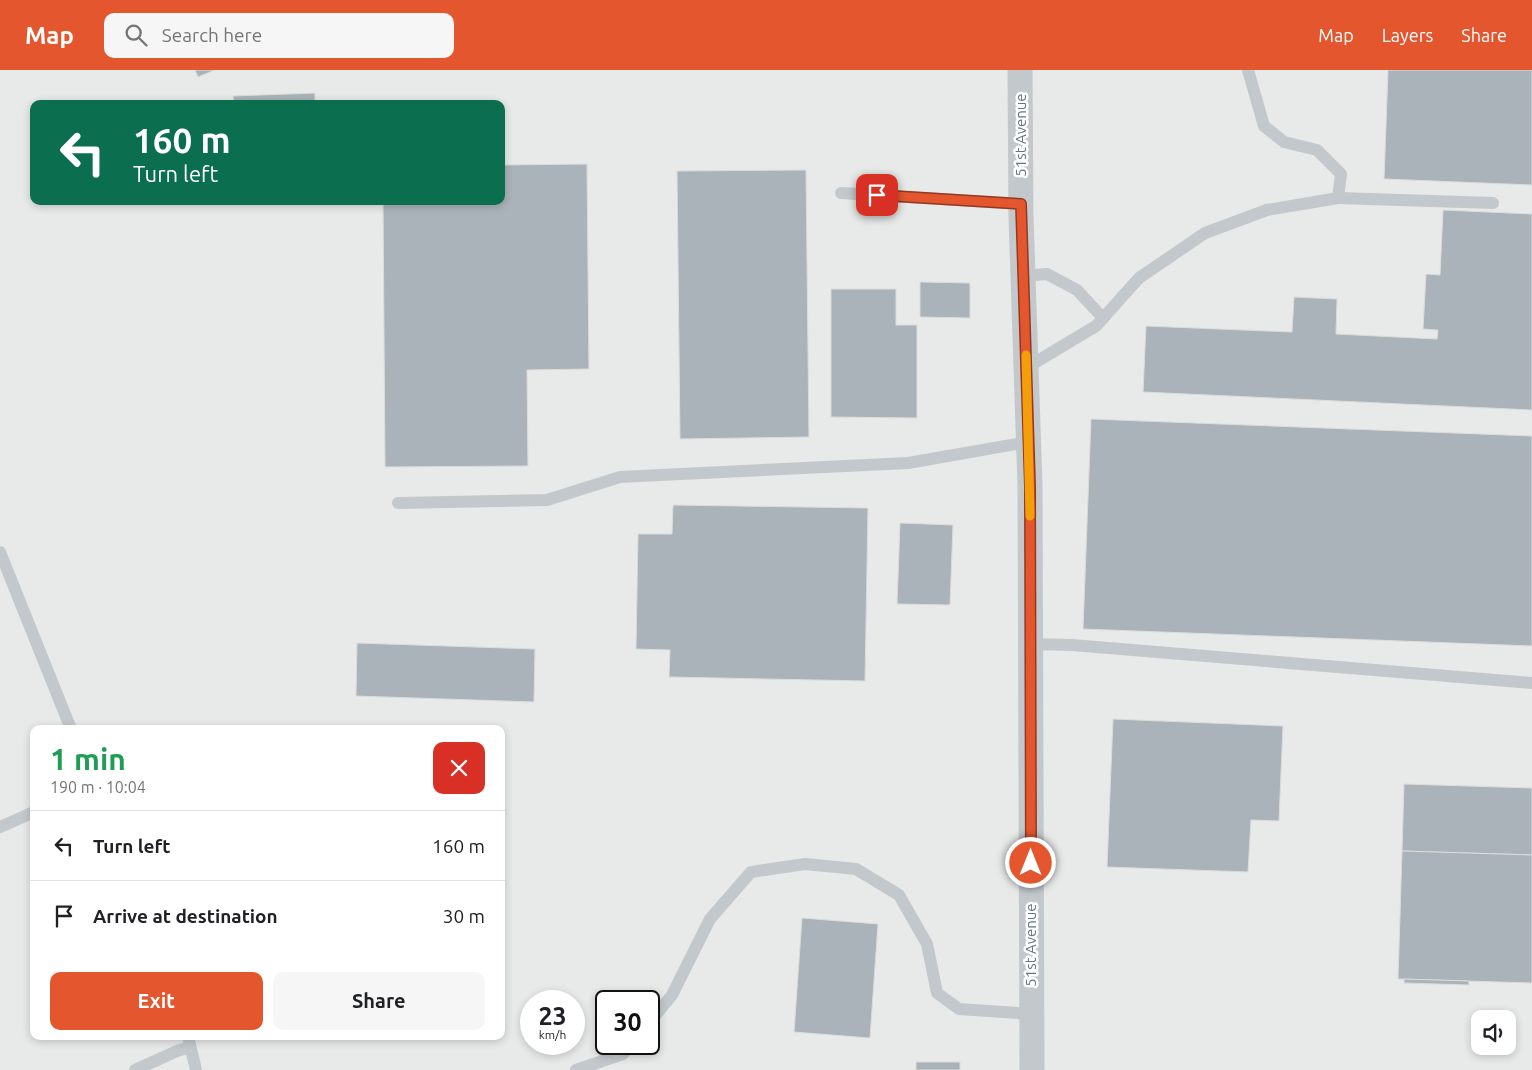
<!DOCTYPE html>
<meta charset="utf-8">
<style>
body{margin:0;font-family:Ubuntu,sans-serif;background:#f6f6f6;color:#202124;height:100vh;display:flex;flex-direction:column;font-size:19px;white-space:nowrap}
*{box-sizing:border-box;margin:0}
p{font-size:16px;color:#757577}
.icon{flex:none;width:28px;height:28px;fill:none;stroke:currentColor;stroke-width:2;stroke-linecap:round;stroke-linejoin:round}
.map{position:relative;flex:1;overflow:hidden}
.sheet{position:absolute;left:30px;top:655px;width:475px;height:315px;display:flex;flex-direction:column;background:#fff;border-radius:10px;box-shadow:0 2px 8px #0003}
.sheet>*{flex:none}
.banner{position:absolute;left:30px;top:30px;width:475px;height:105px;border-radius:10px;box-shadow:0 2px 8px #0003;background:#0b6e4f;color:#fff;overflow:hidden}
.controls{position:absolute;left:1471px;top:940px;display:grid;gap:10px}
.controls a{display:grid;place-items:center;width:45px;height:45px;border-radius:10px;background:#fff;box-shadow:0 2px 8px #0003;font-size:25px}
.speed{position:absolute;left:520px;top:920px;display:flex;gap:10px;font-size:25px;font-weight:700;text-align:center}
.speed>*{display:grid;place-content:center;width:65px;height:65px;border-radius:50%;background:#fff;box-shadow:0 2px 8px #0003;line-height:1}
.speed small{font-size:12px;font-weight:400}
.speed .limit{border:2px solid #111;border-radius:8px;background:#fff;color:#111}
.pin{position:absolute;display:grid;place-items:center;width:42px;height:42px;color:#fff;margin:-21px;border-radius:10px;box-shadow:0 2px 8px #0006}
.me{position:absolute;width:55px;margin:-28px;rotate:0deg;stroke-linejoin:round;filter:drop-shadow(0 0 4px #0008)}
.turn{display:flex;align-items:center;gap:18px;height:105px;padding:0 20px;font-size:22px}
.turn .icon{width:65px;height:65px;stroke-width:2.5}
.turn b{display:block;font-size:35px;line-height:42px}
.round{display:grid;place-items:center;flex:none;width:52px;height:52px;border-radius:10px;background:#f6f6f6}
.headline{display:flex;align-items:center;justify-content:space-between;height:85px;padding:0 20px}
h1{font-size:30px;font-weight:700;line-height:38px;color:#1e9e55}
.cta{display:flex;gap:10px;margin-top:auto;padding:10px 20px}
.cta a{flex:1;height:58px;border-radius:10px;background:#e4572e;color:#fff;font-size:20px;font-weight:700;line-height:58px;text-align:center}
.cta a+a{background:#f6f6f6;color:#202124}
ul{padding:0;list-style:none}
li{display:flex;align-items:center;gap:15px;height:70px;padding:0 20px;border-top:1px solid #e0e0e0}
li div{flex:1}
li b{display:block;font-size:19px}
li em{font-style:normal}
header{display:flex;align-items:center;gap:30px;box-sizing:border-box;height:70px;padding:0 25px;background:#e4572e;color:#fff}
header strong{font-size:24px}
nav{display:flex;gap:28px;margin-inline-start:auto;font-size:18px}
.search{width:350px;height:45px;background:#f6f6f6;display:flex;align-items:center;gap:12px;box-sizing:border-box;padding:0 18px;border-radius:10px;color:#757577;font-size:19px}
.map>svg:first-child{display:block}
</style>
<header>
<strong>Map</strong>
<div class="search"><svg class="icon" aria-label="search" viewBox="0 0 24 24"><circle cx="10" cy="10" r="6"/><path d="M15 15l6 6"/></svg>Search here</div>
<nav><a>Map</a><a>Layers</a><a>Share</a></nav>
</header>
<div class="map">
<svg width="1532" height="1000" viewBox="0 0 1532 1000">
<rect width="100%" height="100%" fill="#fafaf8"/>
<path fill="#e8e9e9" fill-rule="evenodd" d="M0,0H1532V1000H0ZM34,34H501V131H34ZM34,659H501V966H34ZM531,931H574V974H531ZM606,931H649V974H606ZM1480,949H1508V976H1480Z"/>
<g fill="#aab3b9" stroke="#dcdcda">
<path d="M195,0H215L198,7Z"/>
<path d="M1388,0H1532V115L1384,109Z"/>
<path d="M315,23V34H234L233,26Z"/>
<path d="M587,94L589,299L527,300L528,396L385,397L383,131H501V95Z"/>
<path d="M806,100L809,367L680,369L677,101Z"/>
<path d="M1443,140L1532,144V340L1143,322L1146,256L1292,262L1294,227L1337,229L1336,264L1437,269L1438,260L1423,259L1426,204L1440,205Z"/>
<path d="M920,212L970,213V248L920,247Z"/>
<path d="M831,219H896V255H917V348L831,347Z"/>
<path d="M1091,349L1532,366V576L1083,559Z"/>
<path d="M673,435L868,438L865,611L669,607L670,580L636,579L638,464H672Z"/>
<path d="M900,453L953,455L950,535L897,534Z"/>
<path d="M357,573L535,579L534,632L356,626Z"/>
<path d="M1113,649L1283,656L1279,751L1251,750L1248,802L1107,797Z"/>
<path d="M1404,714L1532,718V785L1402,781Z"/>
<path d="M1402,781L1532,785V913L1398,909Z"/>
<path d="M802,848L878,854L870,968L794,962Z"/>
<path d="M1404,909L1469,911V915L1404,913Z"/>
<rect x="916" y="992" width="44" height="8"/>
</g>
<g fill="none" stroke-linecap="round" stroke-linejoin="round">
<g stroke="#c3c8cc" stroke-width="12">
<path d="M841,123L1021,134"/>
<path d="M1338,128L1493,133"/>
<path d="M1023,206L1047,204L1077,220L1103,248"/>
<path d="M1026,298L1096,256L1139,208L1205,163L1267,140L1338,128L1341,104L1317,80L1284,72L1264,56L1248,0"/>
<path d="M398,433L547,430L620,407L908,393L1028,372"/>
<path d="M0,482L71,659"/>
<path d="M1030,574L1072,575L1532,613"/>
<path d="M0,757L34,742"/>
<path d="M649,953L672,925L710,849L751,802L805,794L856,799L899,825L927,874L937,923L959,939L1031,944"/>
<path d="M188,966L196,1000"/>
<path d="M135,1000L177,981L190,977"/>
<path d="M576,1000L623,984L632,974"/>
</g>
<path stroke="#c3c8cc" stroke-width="25" d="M1020,0L1021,147L1030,416L1032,1000"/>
</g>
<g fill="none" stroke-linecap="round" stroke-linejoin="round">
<defs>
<path id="route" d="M877,125L1021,134L1030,416L1031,793"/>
</defs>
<use href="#route" stroke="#94391e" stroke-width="12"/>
<use href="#route" stroke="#e4572e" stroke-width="9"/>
<path stroke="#f59e0b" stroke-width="9" d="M1026,285L1030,446"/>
</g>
<g text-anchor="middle" stroke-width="5" stroke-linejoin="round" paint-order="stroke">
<g font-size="15" fill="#657683" stroke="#fff">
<text transform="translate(1021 65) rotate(-90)" y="5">51st Avenue</text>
<text transform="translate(1031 875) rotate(-90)" y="5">51st Avenue</text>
</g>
</g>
</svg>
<div class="controls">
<a><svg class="icon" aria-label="sound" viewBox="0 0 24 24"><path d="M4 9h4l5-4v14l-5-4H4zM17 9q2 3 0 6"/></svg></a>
</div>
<div class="speed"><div>23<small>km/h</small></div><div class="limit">30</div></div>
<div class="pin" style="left:877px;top:125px;background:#d93025"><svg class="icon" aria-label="arrive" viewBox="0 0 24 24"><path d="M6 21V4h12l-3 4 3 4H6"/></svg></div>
<svg class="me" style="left:1031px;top:793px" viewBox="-20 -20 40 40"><circle r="17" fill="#e4572e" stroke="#fff" stroke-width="3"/><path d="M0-11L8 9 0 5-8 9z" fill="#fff"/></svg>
<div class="banner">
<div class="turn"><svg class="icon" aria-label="left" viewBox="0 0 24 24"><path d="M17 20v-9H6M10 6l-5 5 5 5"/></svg><div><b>160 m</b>Turn left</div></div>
</div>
<section class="sheet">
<div class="headline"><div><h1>1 min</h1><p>190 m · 10:04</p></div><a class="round" style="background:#d93025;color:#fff"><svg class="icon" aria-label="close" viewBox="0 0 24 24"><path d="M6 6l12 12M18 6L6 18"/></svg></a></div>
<ul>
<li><svg class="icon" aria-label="left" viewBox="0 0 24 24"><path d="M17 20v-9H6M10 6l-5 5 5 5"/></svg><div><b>Turn left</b></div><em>160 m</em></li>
<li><svg class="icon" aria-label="arrive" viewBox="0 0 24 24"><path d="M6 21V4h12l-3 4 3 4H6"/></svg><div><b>Arrive at destination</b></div><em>30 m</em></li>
</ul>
<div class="cta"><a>Exit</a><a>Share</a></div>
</section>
</div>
